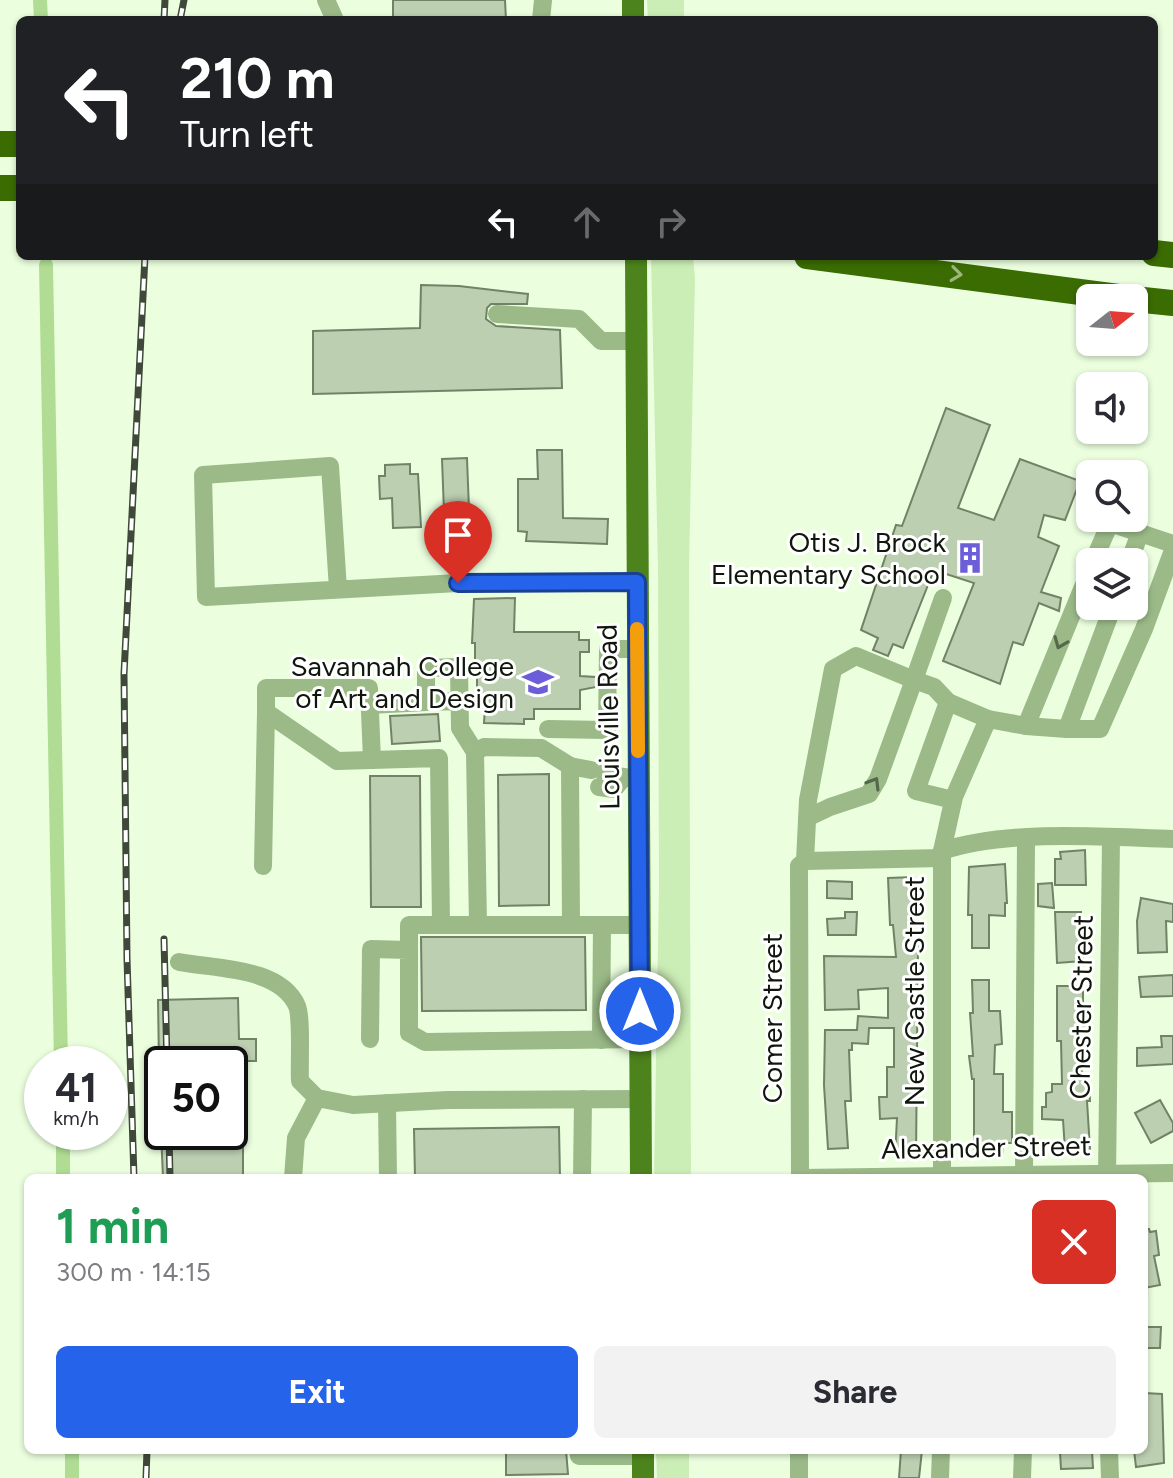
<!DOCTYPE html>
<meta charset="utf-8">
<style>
body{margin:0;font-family:Figtree,sans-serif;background:#f2f2f3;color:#2b2b33;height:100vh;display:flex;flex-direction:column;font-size:30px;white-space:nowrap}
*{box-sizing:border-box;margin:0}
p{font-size:26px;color:#7c7c81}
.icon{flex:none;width:44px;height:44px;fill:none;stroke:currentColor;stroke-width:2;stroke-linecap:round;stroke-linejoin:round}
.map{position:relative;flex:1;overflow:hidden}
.side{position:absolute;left:24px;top:1174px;width:1124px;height:280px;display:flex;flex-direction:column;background:#fff;border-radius:12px;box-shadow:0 2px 6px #0004}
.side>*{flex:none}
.guide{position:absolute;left:16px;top:16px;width:1142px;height:244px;border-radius:12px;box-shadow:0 2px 6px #0004;background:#202124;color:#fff;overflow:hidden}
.needle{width:52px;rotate:73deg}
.buttons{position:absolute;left:1076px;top:284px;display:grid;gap:16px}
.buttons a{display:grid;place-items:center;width:72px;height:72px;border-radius:12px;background:#fff;box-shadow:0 2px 6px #0004;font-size:40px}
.speed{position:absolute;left:24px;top:1046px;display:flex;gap:16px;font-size:40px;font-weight:700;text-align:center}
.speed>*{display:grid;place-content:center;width:104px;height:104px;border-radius:50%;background:#fff;box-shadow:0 2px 6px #0004;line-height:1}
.speed small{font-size:20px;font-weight:400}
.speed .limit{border:4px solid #111;border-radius:12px;background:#fff;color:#111}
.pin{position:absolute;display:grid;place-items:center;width:68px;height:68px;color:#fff;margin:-82px -34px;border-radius:50% 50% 50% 0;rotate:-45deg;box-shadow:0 0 8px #0007}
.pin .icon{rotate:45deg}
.me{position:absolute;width:88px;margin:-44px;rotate:0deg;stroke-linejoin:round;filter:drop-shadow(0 0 6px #0008)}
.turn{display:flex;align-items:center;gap:28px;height:168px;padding:0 32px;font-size:36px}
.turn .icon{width:104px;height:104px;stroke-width:2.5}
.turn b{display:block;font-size:56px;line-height:68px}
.lanes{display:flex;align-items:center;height:76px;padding:0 32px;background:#0003;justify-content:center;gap:40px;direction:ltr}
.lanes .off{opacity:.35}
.round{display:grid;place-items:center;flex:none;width:84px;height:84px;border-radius:12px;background:#f2f2f3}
.summary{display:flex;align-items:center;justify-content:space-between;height:136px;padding:0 32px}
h1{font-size:48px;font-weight:700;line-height:60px;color:#1e9e55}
.cta{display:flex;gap:16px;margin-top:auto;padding:16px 32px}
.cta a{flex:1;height:92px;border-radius:12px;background:#2563eb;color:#fff;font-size:32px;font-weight:700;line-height:92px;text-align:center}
.cta a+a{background:#f2f2f3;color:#2b2b33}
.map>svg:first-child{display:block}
</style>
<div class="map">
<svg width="1173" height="1478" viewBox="0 0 1173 1478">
<rect width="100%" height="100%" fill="#ebffdf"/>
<g fill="#cbeeb6">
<path d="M647,0H684V20H648Z"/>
<path d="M651,256H693L695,278L689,568L691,1178H654L659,885L658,569Z"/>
<path d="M656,1450H689V1478H657Z"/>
</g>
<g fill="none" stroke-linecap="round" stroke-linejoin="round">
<g stroke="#b0dd93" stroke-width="14">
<path d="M40,0L41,20"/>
<path d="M46,265L61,1064"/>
<path d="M63,1132V1178"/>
<path d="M72,1450V1478"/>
</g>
</g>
<g fill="#bccfb1" stroke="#718266" stroke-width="2">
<path d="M393,0H505L506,20H393Z"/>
<path d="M421,285L459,286L528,294L527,304H491L487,308L486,319L496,326L560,330L562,388L313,394V331L420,328Z"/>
<path d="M946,408L990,425L958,508L994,520L1020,459L1080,481L1065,520L1044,515L1038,537L1059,546L1041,592L1061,598L1059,611L1039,603L1023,645L1013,642L1000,684L943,661L974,583L934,570L903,648L893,644L888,656L873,650L878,638L861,630L896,525L902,526Z"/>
<path d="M537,450H562L563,518L608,519L607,544L526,541L527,532L518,531V479H538Z"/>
<path d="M467,458L469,510L444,512L442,459Z"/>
<path d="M410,464V474H418L421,527L393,528L392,498L380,499L379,476H385V465Z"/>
<path d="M515,598L514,632H579V640H589V652H580V676L596,677V687L580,690V709H534V719H524V724L484,723L485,708H477V661H475V643H472L474,599Z"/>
<path d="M438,714L440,741L392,744L390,716Z"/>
<path d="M549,774V905L499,906L498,775Z"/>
<path d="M370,776H420L421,907H371Z"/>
<path d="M1085,850L1086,885H1055V859H1061L1060,852Z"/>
<path d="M1005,864L1007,903H1005V916L989,915V948H972V915H968L969,867Z"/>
<path d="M914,877L916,912H913L914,934H917L918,945L916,1158L895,1157L897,1118L880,1119L879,1097H887V1067H894V1028H869L868,1044L852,1043V1050H849L851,1101H845L848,1148L828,1149L824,1085L825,1030H857L858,1016L888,1018V988L858,990L859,1009L825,1010L824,956L896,957L893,925H890L888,878Z"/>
<path d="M827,881L852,882V899L827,898Z"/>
<path d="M1052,883L1054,908L1038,906V884Z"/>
<path d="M1141,898L1173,904V922L1166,921L1167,952L1138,953L1137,921Z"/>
<path d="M845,912H857L856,935H828L827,919L845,918Z"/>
<path d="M1055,912H1081L1083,961L1057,963Z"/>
<path d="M421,937H585L586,1010L422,1011Z"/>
<path d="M1173,975V996L1141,997L1139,977Z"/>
<path d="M972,980H989V1011H1000L1002,1044L995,1045L994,1074H1003V1112H1012V1143H1003L1002,1156H986L987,1149H974V1079H972L969,1056H973L970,1013H973Z"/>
<path d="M1057,986H1083V1022L1086,1021V1040H1081L1082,1083L1089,1082L1090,1101H1087L1090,1149L1065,1150L1063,1120L1042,1119V1107H1046V1093L1052,1092V1084H1062L1061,1041H1057Z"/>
<path d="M238,998L239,1039H256V1061H243V1178H163L161,1132H230V1064H159L158,1000Z"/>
<path d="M1161,1036H1173V1064L1137,1066V1048L1162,1047Z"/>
<path d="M1160,1100L1173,1123V1131L1151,1143L1135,1113Z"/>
<path d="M559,1127L560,1178H415L414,1129Z"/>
<path d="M1149,1229L1150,1232L1156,1231L1159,1255L1154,1256L1160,1285L1144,1288V1230Z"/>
<path d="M1144,1327H1161L1160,1348H1144Z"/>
<path d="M1144,1393L1162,1394L1164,1463L1136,1467L1134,1450H1144Z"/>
<path d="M506,1450H566L568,1474L506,1475Z"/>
<path d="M901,1450H922L919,1478H899Z"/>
<path d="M1092,1451L1093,1468L1061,1469L1060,1452Z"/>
</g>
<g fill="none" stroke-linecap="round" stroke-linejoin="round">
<g stroke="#9bba88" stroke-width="18">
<path d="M326,0L335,20"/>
<path d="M541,20L543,0"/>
<path d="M497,314L579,319L601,341H636"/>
<path d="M1093,562L1110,523L1173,544"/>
<path d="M1129,562L1140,533"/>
<path d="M338,589L330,466L203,475L206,597L458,583L637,582"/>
<path d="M943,598L914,680L934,687L948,702"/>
<path d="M1113,606L1067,729H1100L1144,629L1173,550"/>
<path d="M459,701L426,702V668L459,667L460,728L475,752L478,925"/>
<path d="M370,705L426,702"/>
<path d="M266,712V688H369L372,760"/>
<path d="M1026,726L1090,570"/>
<path d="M548,729L607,730L608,649H638"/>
<path d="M475,752L484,747L541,748L570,766"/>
<path d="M604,773L639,780"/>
<path d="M599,787L614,789L624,777"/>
<path d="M953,800L916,791L948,702L988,719"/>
<path d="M942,851C1009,829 1102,837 1173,839"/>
<path d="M805,861L942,858"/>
<path d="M263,866L266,712L337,761L439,758L441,925"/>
<path d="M571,925L570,766L591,770"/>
<path d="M602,925H640"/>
<path d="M409,950V925H602L601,1040"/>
<path d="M179,962C216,969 280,967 297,1006C302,1018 299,1065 300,1081L317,1098L353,1105L448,1100L641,1099"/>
<path d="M370,1039L371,949L409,950V1033L425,1042L641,1039"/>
<path d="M387,1103L388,1178"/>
<path d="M293,1178L296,1138L317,1098"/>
<path d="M582,1178L583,1099"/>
<path d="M800,1178L799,866L805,861L808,800L833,669L856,656L914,680L878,779L869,794L830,807L807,818"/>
<path d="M800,1178L1173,1173"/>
<path d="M942,1178V851L954,797L988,719L1026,726L1067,729"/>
<path d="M1024,1178L1026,838"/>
<path d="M1107,1178L1111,837"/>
<path d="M578,1450L579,1456H643"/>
<path d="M1109,1450L1110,1478"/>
<path d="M799,1478V1450"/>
<path d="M940,1478L941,1450"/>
<path d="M1022,1478L1023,1450"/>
</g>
<g stroke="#4d831c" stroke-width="22">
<path d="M633,0V20"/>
<path d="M636,256L641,1178"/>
<path d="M643,1450V1478"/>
</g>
<g stroke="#3b6c02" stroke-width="26">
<path d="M0,144H20"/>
<path d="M0,188H20"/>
<path d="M1154,253L1173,255"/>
<path d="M807,256L1126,298"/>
<path d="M1134,299L1173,303"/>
</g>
<defs>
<g id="rail">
<path d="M164,20L165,0"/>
<path d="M180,20L184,0"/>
<path d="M164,939L167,1064"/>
<path d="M169,1132L170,1178"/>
<path d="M134,1178L127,959L124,674L145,256"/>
<path d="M146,1478L147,1450"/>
</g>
</defs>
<use href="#rail" stroke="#3f4939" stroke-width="7"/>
<use href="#rail" stroke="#fff" stroke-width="4" stroke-dasharray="12" stroke-linecap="butt"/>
</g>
<defs><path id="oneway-chevron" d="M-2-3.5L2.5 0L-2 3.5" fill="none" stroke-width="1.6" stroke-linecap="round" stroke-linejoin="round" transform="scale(2)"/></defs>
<use stroke="#9db680" href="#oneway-chevron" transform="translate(956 274) rotate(7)"/>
<g stroke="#55684a">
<use href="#oneway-chevron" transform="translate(1060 643) rotate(112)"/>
<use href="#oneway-chevron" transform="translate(874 783) rotate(-59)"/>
</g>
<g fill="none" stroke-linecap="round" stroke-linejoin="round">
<defs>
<path id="route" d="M458,583L637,582L640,1011"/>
</defs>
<use href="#route" stroke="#184099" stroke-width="20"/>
<use href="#route" stroke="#2563eb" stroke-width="14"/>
<path stroke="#f59e0b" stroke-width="14" d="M637,629L638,751"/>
</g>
<defs>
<symbol id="building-bare" viewBox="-9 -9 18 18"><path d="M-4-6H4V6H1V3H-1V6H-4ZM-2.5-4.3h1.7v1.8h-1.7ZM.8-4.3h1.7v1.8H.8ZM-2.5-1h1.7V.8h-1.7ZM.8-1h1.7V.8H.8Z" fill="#6b5ed8" stroke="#fff" stroke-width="2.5" paint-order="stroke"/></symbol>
<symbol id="university-bare" viewBox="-9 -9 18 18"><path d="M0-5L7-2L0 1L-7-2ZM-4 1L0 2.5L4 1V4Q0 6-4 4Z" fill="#6b5ed8" stroke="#fff" stroke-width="2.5" paint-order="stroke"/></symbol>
</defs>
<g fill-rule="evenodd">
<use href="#building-bare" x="948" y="536" width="44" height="44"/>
<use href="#university-bare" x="516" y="660" width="44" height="44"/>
</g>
<g text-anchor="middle" stroke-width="6" stroke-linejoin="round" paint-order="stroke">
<g font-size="28" fill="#0f160b" stroke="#fff" text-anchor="end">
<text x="946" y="552">Otis J. Brock<tspan x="946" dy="32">Elementary School</tspan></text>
<text x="514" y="676">Savannah College<tspan x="514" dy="32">of Art and Design</tspan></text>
</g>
<g font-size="28" fill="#0f160b" stroke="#fff">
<text transform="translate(608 717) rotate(-91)" y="10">Louisville Road</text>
<text transform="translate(914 991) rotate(-90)" y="10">New Castle Street</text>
<text transform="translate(1081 1007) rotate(-89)" y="10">Chester Street</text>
<text transform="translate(772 1018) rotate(-90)" y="10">Comer Street</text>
<text transform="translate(986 1147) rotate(-1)" y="10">Alexander Street</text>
</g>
</g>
</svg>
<div class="buttons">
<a><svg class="needle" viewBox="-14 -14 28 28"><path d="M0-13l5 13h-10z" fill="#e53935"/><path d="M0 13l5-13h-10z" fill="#7c7c81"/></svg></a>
<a><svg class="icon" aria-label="sound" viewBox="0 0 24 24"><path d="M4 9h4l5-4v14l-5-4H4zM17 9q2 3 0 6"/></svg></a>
<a><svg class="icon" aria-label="search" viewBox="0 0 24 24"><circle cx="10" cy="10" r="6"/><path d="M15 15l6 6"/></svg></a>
<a><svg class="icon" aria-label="layers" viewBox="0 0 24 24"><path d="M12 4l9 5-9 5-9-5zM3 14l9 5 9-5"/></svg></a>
</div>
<div class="speed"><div>41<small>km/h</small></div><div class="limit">50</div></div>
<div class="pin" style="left:458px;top:583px;background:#d93025"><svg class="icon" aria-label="arrive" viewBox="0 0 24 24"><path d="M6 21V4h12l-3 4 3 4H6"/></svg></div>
<svg class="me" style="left:640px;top:1011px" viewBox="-20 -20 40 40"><circle r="17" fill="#2563eb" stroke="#fff" stroke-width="3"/><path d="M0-11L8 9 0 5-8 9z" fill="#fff"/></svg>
<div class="guide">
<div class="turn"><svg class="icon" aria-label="left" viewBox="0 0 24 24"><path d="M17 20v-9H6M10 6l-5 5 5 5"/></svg><div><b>210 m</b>Turn left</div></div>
<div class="lanes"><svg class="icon" aria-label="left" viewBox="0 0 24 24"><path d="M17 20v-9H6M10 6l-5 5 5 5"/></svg><svg class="icon off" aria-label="ahead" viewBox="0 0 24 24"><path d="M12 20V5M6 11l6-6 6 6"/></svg><svg class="icon off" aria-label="right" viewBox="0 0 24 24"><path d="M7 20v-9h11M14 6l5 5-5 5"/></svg></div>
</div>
<section class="side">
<div class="summary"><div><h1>1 min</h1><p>300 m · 14:15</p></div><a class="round" style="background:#d93025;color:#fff"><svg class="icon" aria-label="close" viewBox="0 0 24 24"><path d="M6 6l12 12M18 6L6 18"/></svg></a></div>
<div class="cta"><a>Exit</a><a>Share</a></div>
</section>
</div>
